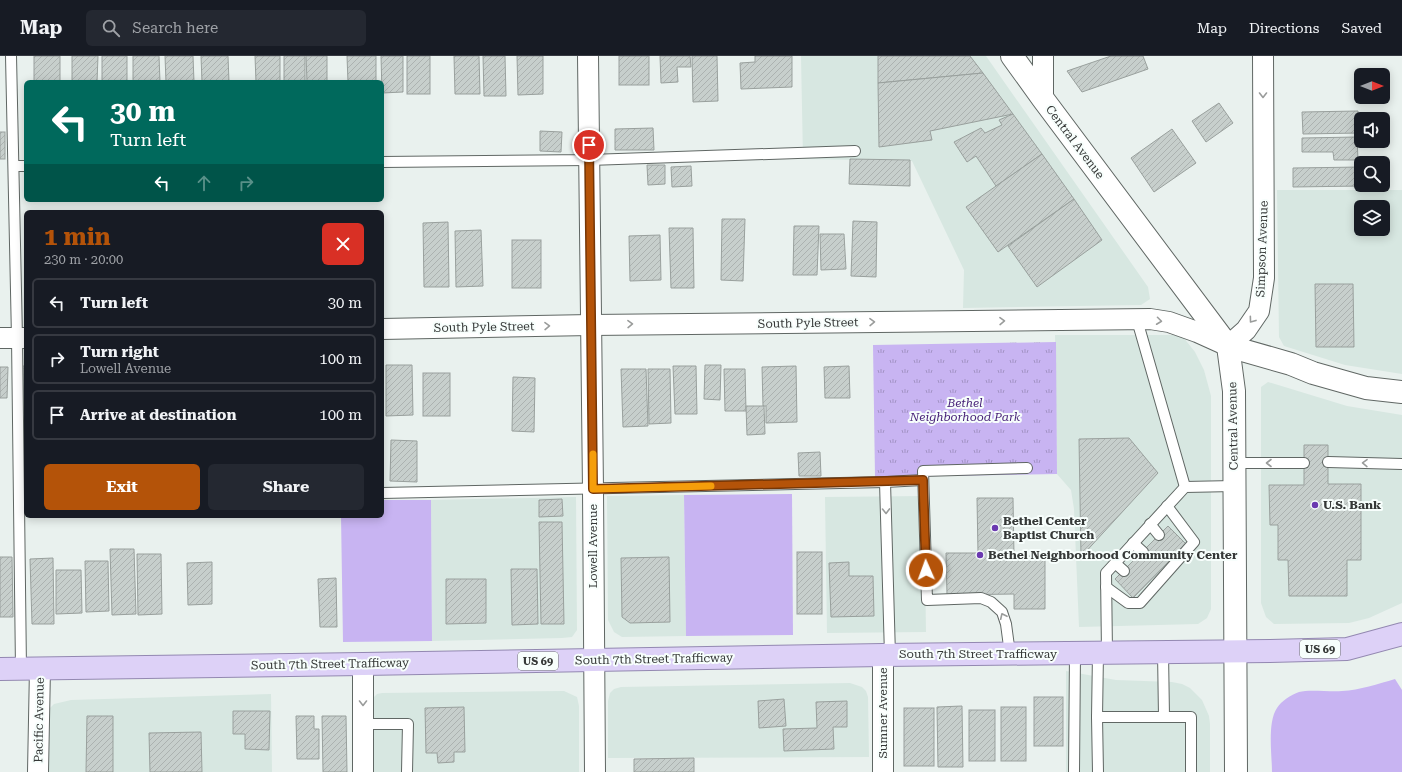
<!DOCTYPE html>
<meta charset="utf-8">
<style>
body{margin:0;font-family:"Roboto Serif",serif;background:#242831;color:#f1f3f6;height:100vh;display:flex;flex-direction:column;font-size:15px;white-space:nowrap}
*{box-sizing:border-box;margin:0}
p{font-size:13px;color:#9ea1a6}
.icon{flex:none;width:22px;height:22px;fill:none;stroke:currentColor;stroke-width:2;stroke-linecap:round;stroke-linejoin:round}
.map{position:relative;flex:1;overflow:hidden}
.panel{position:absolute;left:24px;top:154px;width:360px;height:308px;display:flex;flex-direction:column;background:#171b24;border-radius:6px;box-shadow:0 2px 10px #0003}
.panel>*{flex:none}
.guide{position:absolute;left:24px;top:24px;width:360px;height:122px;border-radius:6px;box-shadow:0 2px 10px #0003;background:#00695c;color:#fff;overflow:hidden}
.needle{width:26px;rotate:90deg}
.controls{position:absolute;left:1354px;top:12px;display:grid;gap:8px}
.controls a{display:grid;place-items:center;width:36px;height:36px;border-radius:6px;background:#171b24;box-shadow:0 2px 10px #0003;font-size:20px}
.pin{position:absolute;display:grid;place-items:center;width:34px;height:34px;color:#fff;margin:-17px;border:2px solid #fff;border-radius:50%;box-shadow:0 1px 4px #0007}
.me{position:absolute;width:44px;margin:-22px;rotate:358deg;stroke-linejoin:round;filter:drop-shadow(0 0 3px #0008)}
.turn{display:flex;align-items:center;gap:14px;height:84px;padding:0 20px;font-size:18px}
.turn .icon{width:52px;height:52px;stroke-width:2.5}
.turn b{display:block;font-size:28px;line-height:34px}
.lanes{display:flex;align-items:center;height:38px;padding:0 20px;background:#0003;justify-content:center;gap:20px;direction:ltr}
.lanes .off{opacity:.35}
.round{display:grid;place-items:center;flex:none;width:42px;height:42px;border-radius:6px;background:#242831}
.head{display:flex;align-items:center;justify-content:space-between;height:68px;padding:0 20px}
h1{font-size:24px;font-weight:700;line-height:30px;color:#b45309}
.button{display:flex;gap:8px;margin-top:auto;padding:8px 20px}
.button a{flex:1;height:46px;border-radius:6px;background:#b45309;color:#fff;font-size:16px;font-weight:700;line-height:46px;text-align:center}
.button a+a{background:#242831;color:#f1f3f6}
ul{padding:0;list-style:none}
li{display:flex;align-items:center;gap:12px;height:50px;margin:0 8px 6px;padding:0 12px;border:2px solid #363941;border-radius:6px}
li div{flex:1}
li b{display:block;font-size:15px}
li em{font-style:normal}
header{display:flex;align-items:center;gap:24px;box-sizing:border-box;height:56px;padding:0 20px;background:#171b24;border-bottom:1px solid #363941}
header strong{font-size:19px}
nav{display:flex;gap:22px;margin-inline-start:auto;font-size:14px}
.search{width:280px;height:36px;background:#242831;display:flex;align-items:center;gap:10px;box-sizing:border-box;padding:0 14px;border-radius:6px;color:#9ea1a6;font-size:15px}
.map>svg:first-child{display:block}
</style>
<header>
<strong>Map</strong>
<div class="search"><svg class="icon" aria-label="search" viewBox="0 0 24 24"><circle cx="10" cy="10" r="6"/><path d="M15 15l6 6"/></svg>Search here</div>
<nav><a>Map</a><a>Directions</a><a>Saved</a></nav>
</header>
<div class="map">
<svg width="1402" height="716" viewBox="0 0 1402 716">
<defs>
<pattern id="park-tufts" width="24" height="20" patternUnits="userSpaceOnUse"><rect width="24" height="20" fill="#c8b4f2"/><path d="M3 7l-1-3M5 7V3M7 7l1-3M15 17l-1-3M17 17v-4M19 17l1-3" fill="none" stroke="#a393c5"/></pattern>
<pattern id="building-hatch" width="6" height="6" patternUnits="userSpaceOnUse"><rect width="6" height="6" fill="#c7cfcc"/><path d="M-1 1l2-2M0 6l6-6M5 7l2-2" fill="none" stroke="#acb2b0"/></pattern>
</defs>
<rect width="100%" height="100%" fill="#e9f1ee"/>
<g fill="#d7e7e1" fill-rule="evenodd">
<path d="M801,0H986L1148,231L1150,243L1141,249L963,252L964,214L912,105L803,103Z"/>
<path d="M1277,134H1402V318L1345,309L1284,290L1279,281ZM1361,151H1383V173H1361Z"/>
<path d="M1055,279H1173L1183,281L1195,296L1204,314L1211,340V553L1207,562L1198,568L1079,571L1074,453L1071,434L1057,418Z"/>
<path d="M1268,326L1347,350L1402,359V547L1369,562L1349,567L1274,568L1266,561L1261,547V331Z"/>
<path d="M684,439L686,580L622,581L614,576L608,564L607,440Z"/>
<path d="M924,440L926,576L827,577L825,441Z"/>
<path d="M576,441L577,574L572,581L562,582L432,585L431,444Z"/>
<path d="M1066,615L1116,624L1172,626L1182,628L1190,632L1202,644L1209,660L1210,668V716H1066Z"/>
<path d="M850,627L862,631L866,635L868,641L869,701L608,702V645L610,637L614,633L621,631Z"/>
<path d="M564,635L577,641L579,650V716H371V648L373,642L377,638L382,637Z"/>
<path d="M271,638L272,716H48L47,660L50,652L54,648L71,644Z"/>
</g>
<g fill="#c8b4f2">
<path d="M792,438L793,579L686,580L684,439Z"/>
<path d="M382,444H431L432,585L343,586L341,460H382Z"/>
<path d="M1395,623L1402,634V716H1272C1272,699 1267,667 1277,652C1281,645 1291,639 1299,636C1309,633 1329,636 1342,635C1360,634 1378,628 1395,623Z"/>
</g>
<path fill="url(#park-tufts)" d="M1056,286L1057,418L875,421L873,289Z"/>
<g fill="url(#building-hatch)" stroke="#99a09d">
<rect x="34" y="0" width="26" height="26"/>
<path d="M72,0H98L97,26H72Z"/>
<rect x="102" y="0" width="25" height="26"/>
<path d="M133,0H159L160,26H133Z"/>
<path d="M165,0H193L194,26H166Z"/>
<path d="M201,0H228L229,26H202Z"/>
<path d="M255,0H280V26H256Z"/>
<rect x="284" y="0" width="21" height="26"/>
<path d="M306,0H327V26H307Z"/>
<path d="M347,0H376V26H348Z"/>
<path d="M381,0H403V36L382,37Z"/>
<rect x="407" y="0" width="23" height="38"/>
<path d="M454,0H479L480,38H455Z"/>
<path d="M483,0H505L506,40H484Z"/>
<path d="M517,0H543V38L518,39Z"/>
<rect x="619" y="0" width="30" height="29"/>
<path d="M660,0H690L691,11H677L678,26L661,27Z"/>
<path d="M692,0H717L718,45L693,46Z"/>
<path d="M755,0H792V31L741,33L740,7L755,6Z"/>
<path d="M878,0H970L983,17L878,27Z"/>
<path d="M1111,0H1143L1148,13L1082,36L1067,15Z"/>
<path d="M983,17L1013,58L930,75L932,84L879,91L878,27Z"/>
<path d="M1219,47L1233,67L1206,86L1192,65Z"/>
<path d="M1358,55L1359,77L1303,78L1302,56Z"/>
<path d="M1013,58L1042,98L996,130L976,100L967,106L954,86L981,72L985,77L1002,69L999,64Z"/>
<path d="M653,72L654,94H615V73Z"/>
<path d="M1172,73L1196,107L1154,136L1131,102Z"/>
<path d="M540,75L562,76L561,96L540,95Z"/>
<rect x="0" y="76" width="5" height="27"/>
<path d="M1357,81L1358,104H1334L1333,96H1302V82Z"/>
<path d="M1042,98L1074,143L998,196L966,151Z"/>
<path d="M850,103L910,104V130L849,128Z"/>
<path d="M647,109H665V128L648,129Z"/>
<path d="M691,110L692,130L672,131L671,111Z"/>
<path d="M1361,111V130L1293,131V112Z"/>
<path d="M1074,143L1102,184L1037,231L1008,190Z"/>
<path d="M722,163H745L743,225L721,224Z"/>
<path d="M853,165L877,166L876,221L851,220Z"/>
<path d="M448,166L449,231H424L423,167Z"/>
<path d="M794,170H819L817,219H793Z"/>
<path d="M669,172H693L694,232H671Z"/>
<path d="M481,174L483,230L456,231L455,175Z"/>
<path d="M820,178H844L846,213L821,214Z"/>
<path d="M660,179L661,224L630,225L629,180Z"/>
<rect x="512" y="184" width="29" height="48"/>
<path d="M1315,228H1353L1354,291H1316Z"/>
<path d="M386,309H412L413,359L386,360Z"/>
<path d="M705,309H721L720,344L704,343Z"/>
<path d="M23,310H26V358H24Z"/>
<path d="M673,310H696L697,358H675Z"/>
<path d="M796,310L797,366L766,367V350H763L762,311Z"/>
<path d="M849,310L850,342H825L824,311Z"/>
<path d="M0,311H8L7,342H0Z"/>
<path d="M621,313H646L648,370L623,371Z"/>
<path d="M648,313H670L671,367L649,368Z"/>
<path d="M724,313H745L746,355H725Z"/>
<rect x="423" y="317" width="27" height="43"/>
<path d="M513,321L535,322L534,376L512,375Z"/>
<path d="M746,350H764L765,378L747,379Z"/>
<path d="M1129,382L1158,417L1081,501L1079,383Z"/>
<path d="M391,384L417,385V426L390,425Z"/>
<path d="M1304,389H1328V428H1361V504H1347V540H1289L1288,504H1278V469H1270L1269,429H1304Z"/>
<path d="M820,396L821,420H799L798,397Z"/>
<path d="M977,442H1013L1014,500H1045V553H1014V538L947,539L946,497H978Z"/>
<path d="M562,443L563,460L539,461V444Z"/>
<path d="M539,466H562L564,568H541Z"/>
<path d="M1168,470L1186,488L1133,542L1115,523Z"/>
<path d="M110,493H134L136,558L112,559Z"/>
<rect x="797" y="496" width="25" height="62"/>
<path d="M137,498H161L162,558L138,559Z"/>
<path d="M0,501H12L13,561H0Z"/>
<path d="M669,501L670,566L630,567L622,561L621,502Z"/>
<path d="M53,502L54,568H32L30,503Z"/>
<path d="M85,505H108L109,555L86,556Z"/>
<path d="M212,506V548L188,549L187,507Z"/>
<path d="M849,506V520H873L874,560L831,561L829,507Z"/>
<path d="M511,513H537L538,568L512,569Z"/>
<path d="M56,514H81L82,557L56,558Z"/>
<path d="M336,522L337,571H320L318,523Z"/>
<path d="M446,523H486V567L446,568Z"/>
<rect x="1034" y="641" width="29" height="49"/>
<path d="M784,643L786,670L759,672L758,645Z"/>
<path d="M847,645V671H833L834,693L784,695L783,673L817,672L816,646Z"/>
<path d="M962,650L963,711H938L937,651Z"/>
<path d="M464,651L465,696H454V706L438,707L437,697H426L425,652Z"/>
<rect x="1001" y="651" width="25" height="54"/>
<rect x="904" y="652" width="30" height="58"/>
<rect x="969" y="654" width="26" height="51"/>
<path d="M233,655H270L269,694L245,693V678H233Z"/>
<path d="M87,660H113V716H86Z"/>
<path d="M296,660H314V673H319V703H297Z"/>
<path d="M322,660H346L347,716H323Z"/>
<path d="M201,676L202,716H150L149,677Z"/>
<path d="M694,702V716H634V703Z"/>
</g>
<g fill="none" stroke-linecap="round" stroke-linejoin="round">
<defs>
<g id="lane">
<path d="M11,0L17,282L21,613"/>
<path d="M382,106L589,104L855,95"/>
<path d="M14,110H26"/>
<path d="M1137,264L1185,431"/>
<path d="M1328,406L1402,408"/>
<path d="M1234,407H1304"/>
<path d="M382,437L885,426"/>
<path d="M1150,468L1159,479"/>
<path d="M1133,487L1143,496"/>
<path d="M1115,507L1124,515"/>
<path d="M1106,531L1128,547H1140L1194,486L1167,450"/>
<path d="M1163,596L1164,661"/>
<path d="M1098,597L1097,661L1098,716"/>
<path d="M1107,597L1106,517L1185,431L1234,430"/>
<path d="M1010,598L1006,568L1002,556L991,546L981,542L927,544L923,415L1027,412"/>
<path d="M890,599L885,426L923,424"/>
<path d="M1097,661H1191V716"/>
<path d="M363,668H408L407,716"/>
<path d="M1074,716L1075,598"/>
</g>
<g id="street">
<path d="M588,0L593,433L595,716"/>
<path d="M1043,43V0"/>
<path d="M382,273L591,269L1150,263L1169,266L1197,276L1228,290L1246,274L1259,255L1264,222L1263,0"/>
<path d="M0,282H26"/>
<path d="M883,599V716"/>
<path d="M363,608V716"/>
<path d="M38,716L40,612"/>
</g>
<g id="secondary">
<path d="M1012,0L1043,43L1228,290L1234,335L1236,716"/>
<path d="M1228,290L1291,308L1313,317L1366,332L1402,336"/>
</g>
<path id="primary" d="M0,613L363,608L883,599L1270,595L1347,593L1402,578"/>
</defs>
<use href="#lane" stroke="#606764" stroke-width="12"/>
<use href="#street" stroke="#606764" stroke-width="22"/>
<use href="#secondary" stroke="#606764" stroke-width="24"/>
<use href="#primary" stroke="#9388b1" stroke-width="24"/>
<use href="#lane" stroke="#fff" stroke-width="10"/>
<use href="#street" stroke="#fff" stroke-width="20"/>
<use href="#secondary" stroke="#fff" stroke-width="22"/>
<use href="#primary" stroke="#ddd1f7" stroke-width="22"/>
</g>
<defs><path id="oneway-chevron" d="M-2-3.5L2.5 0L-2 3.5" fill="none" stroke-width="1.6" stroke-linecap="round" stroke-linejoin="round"/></defs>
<g stroke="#9a9c9b">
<use href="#oneway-chevron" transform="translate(1263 39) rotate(90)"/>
<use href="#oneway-chevron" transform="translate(1252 264) rotate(126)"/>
<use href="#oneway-chevron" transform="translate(1002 265) rotate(-1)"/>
<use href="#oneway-chevron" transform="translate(1159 265) rotate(7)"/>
<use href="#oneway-chevron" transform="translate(872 266) rotate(-1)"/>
<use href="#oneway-chevron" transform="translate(630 268) rotate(-1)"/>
<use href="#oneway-chevron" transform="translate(547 270) rotate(-1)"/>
<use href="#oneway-chevron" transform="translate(1269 407) rotate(180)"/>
<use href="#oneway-chevron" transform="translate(1365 407) rotate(-179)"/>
<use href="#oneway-chevron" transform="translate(886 455) rotate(89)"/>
<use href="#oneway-chevron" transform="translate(1003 560) rotate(-115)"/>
<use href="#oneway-chevron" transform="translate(363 647) rotate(90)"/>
</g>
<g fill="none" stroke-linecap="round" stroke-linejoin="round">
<defs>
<path id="route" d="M589,89L593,433L923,424L926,514"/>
</defs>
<use href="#route" stroke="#753606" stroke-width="10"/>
<use href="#route" stroke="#b45309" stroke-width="7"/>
<path stroke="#f59e0b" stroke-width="7" d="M593,398V433L711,430"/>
</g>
<g fill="#6b39b0" stroke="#f7fefc" stroke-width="1.5">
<circle cx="1315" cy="449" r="4"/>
<circle cx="995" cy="472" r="4"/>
<circle cx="980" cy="499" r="4"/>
</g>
<g text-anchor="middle" stroke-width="4" stroke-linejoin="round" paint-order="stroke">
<g fill="#f7fefc" stroke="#6f7372" stroke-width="1">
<rect x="1300" y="584" width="40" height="18" rx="3"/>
<rect x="518" y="596" width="40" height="18" rx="3"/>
</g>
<g font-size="11" font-weight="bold" fill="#353837">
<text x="1320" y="597">US 69</text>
<text x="538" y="609">US 69</text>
</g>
<g font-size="12" fill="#353837" stroke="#f7fefc">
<text transform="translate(1075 86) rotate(53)" y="4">Central Avenue</text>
<text transform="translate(1262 193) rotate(-88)" y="4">Simpson Avenue</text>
<text transform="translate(808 267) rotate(-1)" y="4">South Pyle Street</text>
<text transform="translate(484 271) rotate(-1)" y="4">South Pyle Street</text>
<text transform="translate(1233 370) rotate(-91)" y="4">Central Avenue</text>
<text transform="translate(593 490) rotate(-90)" y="4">Lowell Avenue</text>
<text x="978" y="602">South 7th Street Trafficway</text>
<text transform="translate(654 603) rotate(-1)" y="4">South 7th Street Trafficway</text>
<text transform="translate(330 608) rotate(-1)" y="4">South 7th Street Trafficway</text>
<text transform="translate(883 657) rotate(-90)" y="4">Sumner Avenue</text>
<text transform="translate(39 664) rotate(-89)" y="4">Pacific Avenue</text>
</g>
<g font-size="12" font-style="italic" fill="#451e76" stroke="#f7fefc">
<text x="965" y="351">Bethel<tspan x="965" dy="14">Neighborhood Park</tspan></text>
</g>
<g font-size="12" font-weight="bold" fill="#353837" stroke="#f7fefc" text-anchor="start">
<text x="1323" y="453">U.S. Bank</text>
<text x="1003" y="469">Bethel Center<tspan x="1003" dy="14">Baptist Church</tspan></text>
<text x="988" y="503">Bethel Neighborhood Community Center</text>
</g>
</g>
</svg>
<div class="controls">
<a><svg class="needle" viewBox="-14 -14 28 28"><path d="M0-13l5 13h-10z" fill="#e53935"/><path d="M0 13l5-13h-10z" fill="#9ea1a6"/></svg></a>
<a><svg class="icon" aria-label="sound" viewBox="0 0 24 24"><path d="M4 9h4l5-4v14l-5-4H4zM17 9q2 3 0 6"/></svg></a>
<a><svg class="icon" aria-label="search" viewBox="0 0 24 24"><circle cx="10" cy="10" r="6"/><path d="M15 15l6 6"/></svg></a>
<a><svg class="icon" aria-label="layers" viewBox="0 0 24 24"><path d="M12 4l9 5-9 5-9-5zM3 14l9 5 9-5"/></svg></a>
</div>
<div class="pin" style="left:589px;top:89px;background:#d93025"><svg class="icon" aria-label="arrive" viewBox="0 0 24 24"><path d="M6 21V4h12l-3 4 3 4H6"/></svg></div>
<svg class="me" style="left:926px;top:514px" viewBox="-20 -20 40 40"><circle r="17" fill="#b45309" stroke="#fff" stroke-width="3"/><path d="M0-11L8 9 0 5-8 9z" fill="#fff"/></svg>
<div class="guide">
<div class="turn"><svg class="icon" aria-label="left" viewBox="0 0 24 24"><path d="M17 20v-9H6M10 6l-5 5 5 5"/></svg><div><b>30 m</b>Turn left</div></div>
<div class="lanes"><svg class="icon" aria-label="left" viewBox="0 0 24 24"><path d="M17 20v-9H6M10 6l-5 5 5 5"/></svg><svg class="icon off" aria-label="ahead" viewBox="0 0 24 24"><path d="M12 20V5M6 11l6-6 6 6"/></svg><svg class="icon off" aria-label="right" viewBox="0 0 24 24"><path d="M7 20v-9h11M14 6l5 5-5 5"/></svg></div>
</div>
<section class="panel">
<div class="head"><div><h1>1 min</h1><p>230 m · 20:00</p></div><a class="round" style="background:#d93025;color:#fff"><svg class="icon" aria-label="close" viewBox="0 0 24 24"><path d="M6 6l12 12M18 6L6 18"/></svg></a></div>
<ul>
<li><svg class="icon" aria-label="left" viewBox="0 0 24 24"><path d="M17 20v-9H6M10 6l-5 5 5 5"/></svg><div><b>Turn left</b></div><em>30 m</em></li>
<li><svg class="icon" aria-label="right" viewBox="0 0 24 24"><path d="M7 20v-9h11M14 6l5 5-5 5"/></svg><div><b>Turn right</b><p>Lowell Avenue</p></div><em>100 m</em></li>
<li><svg class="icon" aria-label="arrive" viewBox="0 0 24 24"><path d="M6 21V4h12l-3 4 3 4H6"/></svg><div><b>Arrive at destination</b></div><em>100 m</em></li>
</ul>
<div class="button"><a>Exit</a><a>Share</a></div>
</section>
</div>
